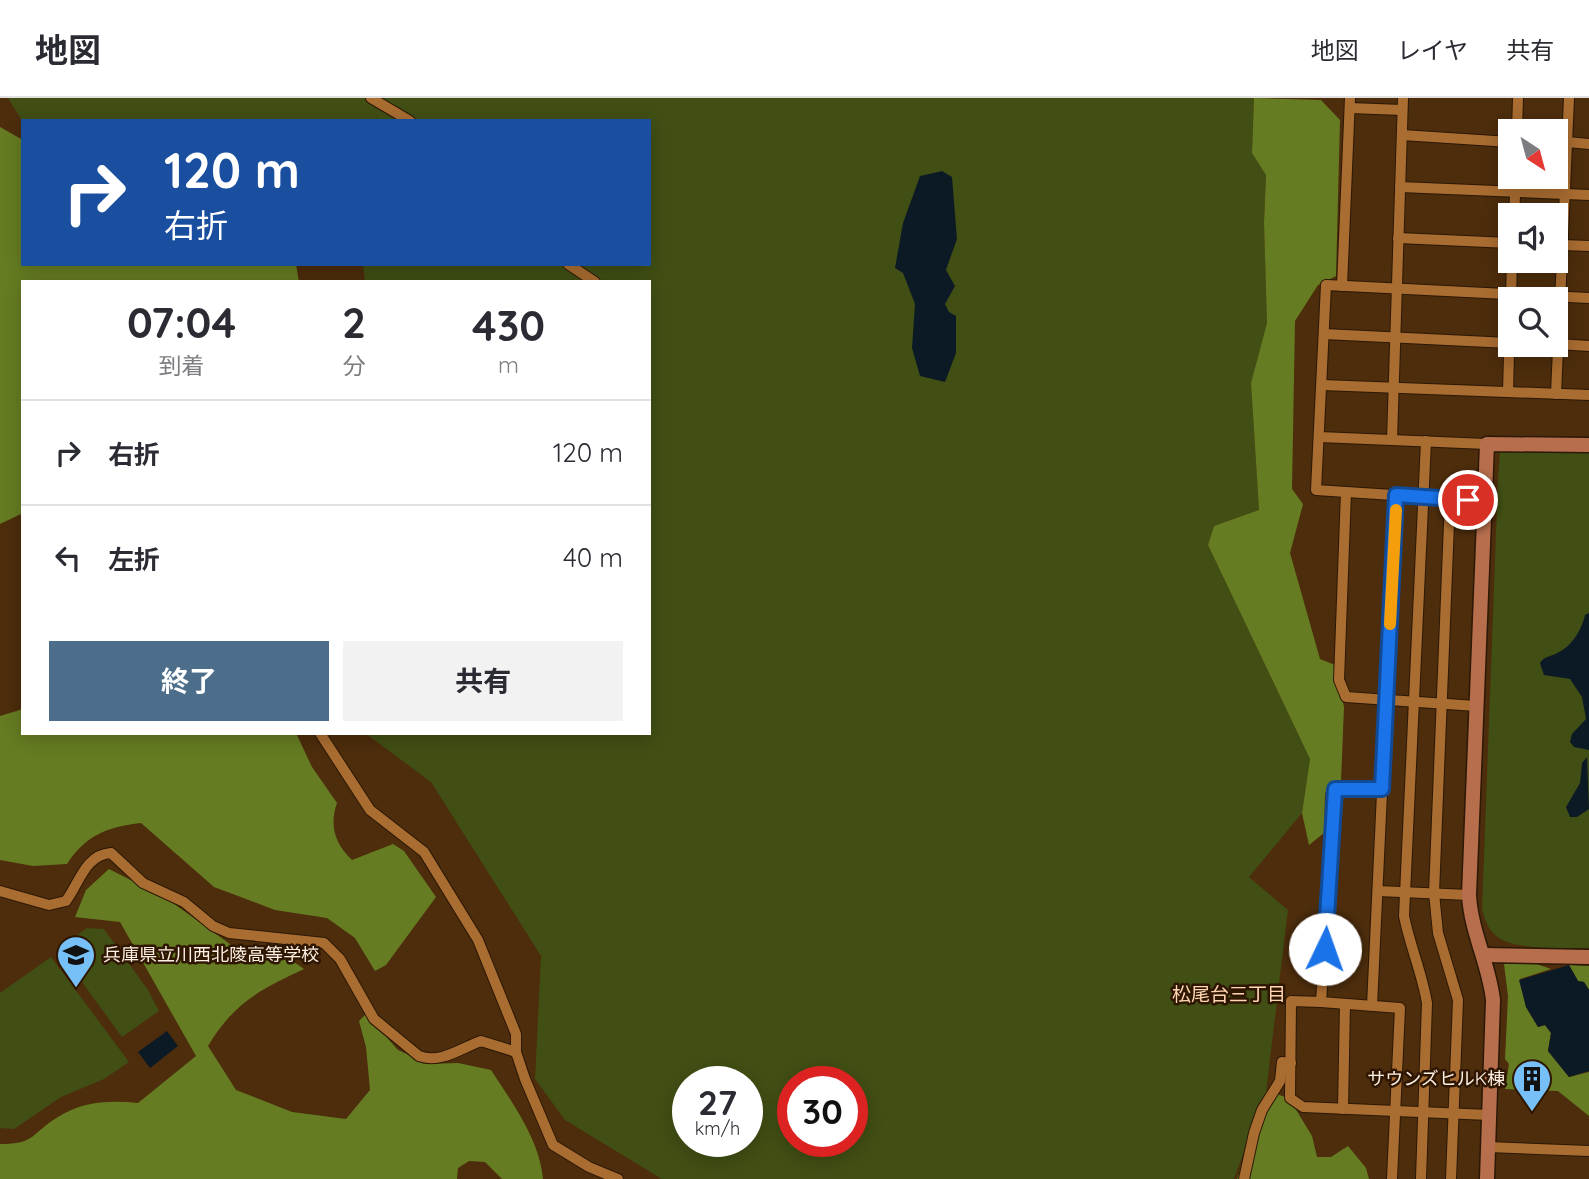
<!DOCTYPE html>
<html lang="ja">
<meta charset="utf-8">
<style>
body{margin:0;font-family:Quicksand,"Noto Sans JP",sans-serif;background:#f2f2f3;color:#2b2b33;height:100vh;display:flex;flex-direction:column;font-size:26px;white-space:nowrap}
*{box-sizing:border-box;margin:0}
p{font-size:23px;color:#7c7c81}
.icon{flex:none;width:38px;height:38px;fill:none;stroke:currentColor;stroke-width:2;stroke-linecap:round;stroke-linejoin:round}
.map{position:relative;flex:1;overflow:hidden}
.sheet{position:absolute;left:21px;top:182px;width:630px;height:455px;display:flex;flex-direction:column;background:#fff;border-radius:0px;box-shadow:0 4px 18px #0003}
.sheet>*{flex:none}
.top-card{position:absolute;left:21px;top:21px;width:630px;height:147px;border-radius:0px;box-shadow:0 4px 18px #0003;background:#1a4fa0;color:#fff;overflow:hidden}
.needle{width:46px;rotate:144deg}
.tools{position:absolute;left:1498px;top:21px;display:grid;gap:14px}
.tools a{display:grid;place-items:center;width:70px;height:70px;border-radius:0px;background:#fff;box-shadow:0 4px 18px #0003;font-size:35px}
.speed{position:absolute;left:672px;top:968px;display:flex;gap:14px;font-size:35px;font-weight:700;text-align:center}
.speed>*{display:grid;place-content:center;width:91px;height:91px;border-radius:50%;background:#fff;box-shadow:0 4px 18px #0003;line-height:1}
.speed small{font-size:18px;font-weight:400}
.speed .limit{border:10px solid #d22;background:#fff;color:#111}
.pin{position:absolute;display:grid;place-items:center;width:60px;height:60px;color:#fff;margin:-30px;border:4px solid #fff;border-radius:50%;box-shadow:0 2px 7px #0007}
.me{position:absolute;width:77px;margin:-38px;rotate:3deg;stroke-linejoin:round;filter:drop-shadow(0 0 5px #0008)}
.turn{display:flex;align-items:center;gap:24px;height:147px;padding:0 28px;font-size:32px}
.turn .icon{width:91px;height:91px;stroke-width:2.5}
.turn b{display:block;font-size:49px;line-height:60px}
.eta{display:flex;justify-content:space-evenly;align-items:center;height:119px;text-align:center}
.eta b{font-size:42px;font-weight:700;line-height:49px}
.action{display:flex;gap:14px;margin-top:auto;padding:14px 28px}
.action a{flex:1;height:80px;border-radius:0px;background:#4d6e8b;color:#fff;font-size:28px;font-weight:700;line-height:80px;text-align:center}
.action a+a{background:#f2f2f3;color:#2b2b33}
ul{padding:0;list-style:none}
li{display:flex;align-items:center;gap:21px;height:105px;padding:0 28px;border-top:2px solid #e1e1e2}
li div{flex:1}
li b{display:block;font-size:26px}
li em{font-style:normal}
header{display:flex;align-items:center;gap:42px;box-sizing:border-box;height:98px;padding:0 35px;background:#fff;border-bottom:2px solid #e1e1e2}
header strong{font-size:33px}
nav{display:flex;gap:38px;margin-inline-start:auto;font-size:24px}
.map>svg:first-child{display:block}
</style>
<header>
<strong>地図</strong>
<nav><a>地図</a><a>レイヤ</a><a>共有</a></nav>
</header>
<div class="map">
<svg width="1589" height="1081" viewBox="0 0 1589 1081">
<rect width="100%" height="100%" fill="#4d2d0c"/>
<g fill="#414f14" fill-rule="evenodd">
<path d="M8,0H1254L1252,55L1266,77L1264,125L1267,226L1251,285L1259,412L1214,428L1208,447L1310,661L1302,715L1249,779L1288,812L1266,994L1234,1081H662L565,1022L535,981L541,858L431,684L365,635H649V184H365L363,166H649V23L23,24ZM688,984H747V1043H688ZM793,984H852V1043H793Z"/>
<path d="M1505,350L1589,354V850C1566,850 1512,853 1495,837C1488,831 1485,821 1482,812L1498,383L1500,355Z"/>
<path d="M87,830L104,831L148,892L159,913L122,939L58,851Z"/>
<path d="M51,859L129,964L104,981L61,999L14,1031L0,1030V895Z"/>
</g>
<g fill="#667c22">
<path d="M1254,0L1321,2L1340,22L1336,178L1318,187L1295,223L1292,391L1303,406L1290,455L1320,561L1335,567L1344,609L1341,683L1325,695L1324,735L1309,747L1302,715L1310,661L1208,447L1214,428L1259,412L1251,285L1267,225L1264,125L1266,77L1252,55Z"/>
<path d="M0,29L23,42V166H296L299,184H23V415L0,426Z"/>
<path d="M23,611V635H296L312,669L337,705C329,727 335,746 352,762L393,746L404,753L436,799L386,867L375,873L355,840L327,820L275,812L214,789L141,725C107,729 86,737 67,766L33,768L0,762V618Z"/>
<path d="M109,771L166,800L241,854L288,860L304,871C259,892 234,905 208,948L236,992L292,1014L346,1021L370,992L366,949L359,923L366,916L398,952L429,966L458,965L491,972C512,1004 540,1043 543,1081H502L485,1064L469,1063L458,1070L457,1081H0V1046C36,1046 30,1036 58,1019C83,1003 110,1002 138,1005L196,958L120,824L75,819L86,792Z"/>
<path d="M1528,863L1551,871L1520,881L1526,909L1538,929L1545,927L1551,935L1548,953L1569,979L1589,974V1018L1558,993L1505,991L1509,966L1505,961L1508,898L1504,866Z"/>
<path d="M1569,867L1589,868V892L1584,884L1578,883Z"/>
<path d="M1266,993L1289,1000L1312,1038L1317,1059H1331L1348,1048L1366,1070L1369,1081H1237Z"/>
</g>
<g fill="#0c1a25">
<path d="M942,73L952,79L957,141L946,172L955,188L945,206L949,214L956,218V255L945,284L920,278L912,250L915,206L903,175L895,170L903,125L920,78Z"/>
<path d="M1589,515V652L1574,649L1570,644L1572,636L1586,621L1582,599L1570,581L1544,577L1540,565C1545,557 1552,559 1559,554C1572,548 1582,531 1585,517Z"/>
<path d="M1587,659L1589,711L1577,719H1570L1566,709L1580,685L1582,665Z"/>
<path d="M1569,867L1578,883L1584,884L1589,892V973L1569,979L1548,953L1551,935L1545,927L1538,929L1526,909L1519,882Z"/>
<path d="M167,933L178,948L150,970L138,954Z"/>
</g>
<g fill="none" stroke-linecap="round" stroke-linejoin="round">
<defs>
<g id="street">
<path d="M371,0L410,23"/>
<path d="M1350,10L1402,12"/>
<path d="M1517,33L1518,0"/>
<path d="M1402,37L1510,44"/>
<path d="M1567,44L1589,46"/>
<path d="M1400,89L1589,97"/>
<path d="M1514,117L1516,79"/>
<path d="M1398,140L1510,145"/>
<path d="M1563,147L1589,148"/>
<path d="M568,166L595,184"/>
<path d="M1342,188L1350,0"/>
<path d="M1511,201L1512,163"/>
<path d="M1324,236L1509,245"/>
<path d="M1558,246L1589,248"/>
<path d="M1322,287L1589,297"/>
<path d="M1508,294L1510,219"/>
<path d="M1556,296L1569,0"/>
<path d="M1319,339L1487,346"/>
<path d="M1392,342L1403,0"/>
<path d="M1346,394L1339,582L1346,599L1476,608"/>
<path d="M1450,401L1434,795L1438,835L1458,902L1451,1081"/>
<path d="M1485,403L1316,392L1326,187L1589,200"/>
<path d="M320,635L370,712L424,754L478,842L516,936V954L525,981L553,1047L589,1069L618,1081"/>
<path d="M1382,691H1335L1321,904L1291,903L1290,1000L1303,1009L1489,1017"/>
<path d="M0,793L49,807L66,803C80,784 85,757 111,755L143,785L184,804L213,828L229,835L324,845L340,861L374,921L419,958C441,966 461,950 481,943L516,954"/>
<path d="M1378,793L1469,797"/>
<path d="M1321,904L1400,910L1392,1081"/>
<path d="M1372,908L1396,397"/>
<path d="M1343,1011L1345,906"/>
<path d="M1488,1049L1589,1053"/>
<path d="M1244,1081L1254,1035L1262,1012L1280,983L1282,964L1291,965"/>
<path d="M1421,1081L1427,905C1422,875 1410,848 1404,818L1426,343"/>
</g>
<g id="secondary">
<path d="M1484,857L1589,859"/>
<path d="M1487,1081L1493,902C1489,866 1471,834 1469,797L1487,346L1589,347"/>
</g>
</defs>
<use href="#street" stroke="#2b1805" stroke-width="12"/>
<use href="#secondary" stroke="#2b1805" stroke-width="17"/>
<use href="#street" stroke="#aa6d31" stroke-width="10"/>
<use href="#secondary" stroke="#b66e4d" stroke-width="14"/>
</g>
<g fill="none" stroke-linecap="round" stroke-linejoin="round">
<defs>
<path id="route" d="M1325,851L1335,691H1382L1396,397L1468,402"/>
</defs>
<use href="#route" stroke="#114b97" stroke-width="18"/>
<use href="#route" stroke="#1a73e8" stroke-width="12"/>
<path stroke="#f59e0b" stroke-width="12" d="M1390,526L1396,412"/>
</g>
<defs>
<symbol id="school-pin" viewBox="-11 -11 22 30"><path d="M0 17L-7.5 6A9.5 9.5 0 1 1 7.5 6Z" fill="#76c0f7" stroke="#2e1600"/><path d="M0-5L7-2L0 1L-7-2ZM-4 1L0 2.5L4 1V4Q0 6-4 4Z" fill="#111"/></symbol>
<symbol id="building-pin" viewBox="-11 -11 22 30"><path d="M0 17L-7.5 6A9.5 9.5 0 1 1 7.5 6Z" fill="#76c0f7" stroke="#2e1600"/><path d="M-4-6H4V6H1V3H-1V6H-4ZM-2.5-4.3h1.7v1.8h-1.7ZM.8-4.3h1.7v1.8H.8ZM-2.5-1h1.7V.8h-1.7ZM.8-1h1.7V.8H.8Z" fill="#111"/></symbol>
</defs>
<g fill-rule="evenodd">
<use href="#school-pin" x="54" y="835" width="44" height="60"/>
<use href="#building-pin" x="1510" y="959" width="44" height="60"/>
</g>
<g text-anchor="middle" stroke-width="5" stroke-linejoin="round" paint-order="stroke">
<g font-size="18" fill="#fdefe3" stroke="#2e1600" text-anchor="start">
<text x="103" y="863">兵庫県立川西北陵高等学校</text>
<text x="1505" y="987" text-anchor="end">サウンズヒルK棟</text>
</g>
<g font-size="19" fill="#ffd6b3" stroke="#2e1600">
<text x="1229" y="903">松尾台三丁目</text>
</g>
</g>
</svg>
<div class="tools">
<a><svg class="needle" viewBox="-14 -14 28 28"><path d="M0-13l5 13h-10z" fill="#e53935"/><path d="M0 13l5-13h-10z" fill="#7c7c81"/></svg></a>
<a><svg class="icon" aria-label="sound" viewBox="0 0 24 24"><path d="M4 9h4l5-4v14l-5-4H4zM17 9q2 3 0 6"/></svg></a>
<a><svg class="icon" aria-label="search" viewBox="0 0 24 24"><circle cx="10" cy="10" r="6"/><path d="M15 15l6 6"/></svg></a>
</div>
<div class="speed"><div>27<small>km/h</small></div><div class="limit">30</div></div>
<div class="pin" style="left:1468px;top:402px;background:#d93025"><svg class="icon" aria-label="arrive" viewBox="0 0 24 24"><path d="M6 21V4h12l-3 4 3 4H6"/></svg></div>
<svg class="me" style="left:1325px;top:851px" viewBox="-20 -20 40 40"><circle r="19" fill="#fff"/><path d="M0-13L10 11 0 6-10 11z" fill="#1a73e8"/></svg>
<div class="top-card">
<div class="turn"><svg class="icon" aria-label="right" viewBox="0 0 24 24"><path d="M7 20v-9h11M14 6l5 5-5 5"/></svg><div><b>120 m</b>右折</div></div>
</div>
<section class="sheet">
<div class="eta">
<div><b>07:04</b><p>到着</p></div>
<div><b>2</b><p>分</p></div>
<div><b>430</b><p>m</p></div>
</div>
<ul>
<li><svg class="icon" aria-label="right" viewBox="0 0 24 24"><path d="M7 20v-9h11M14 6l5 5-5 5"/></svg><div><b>右折</b></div><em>120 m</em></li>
<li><svg class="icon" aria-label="left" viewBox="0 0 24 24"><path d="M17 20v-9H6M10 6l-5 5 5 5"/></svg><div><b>左折</b></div><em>40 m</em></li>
</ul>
<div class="action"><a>終了</a><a>共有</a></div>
</section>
</div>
